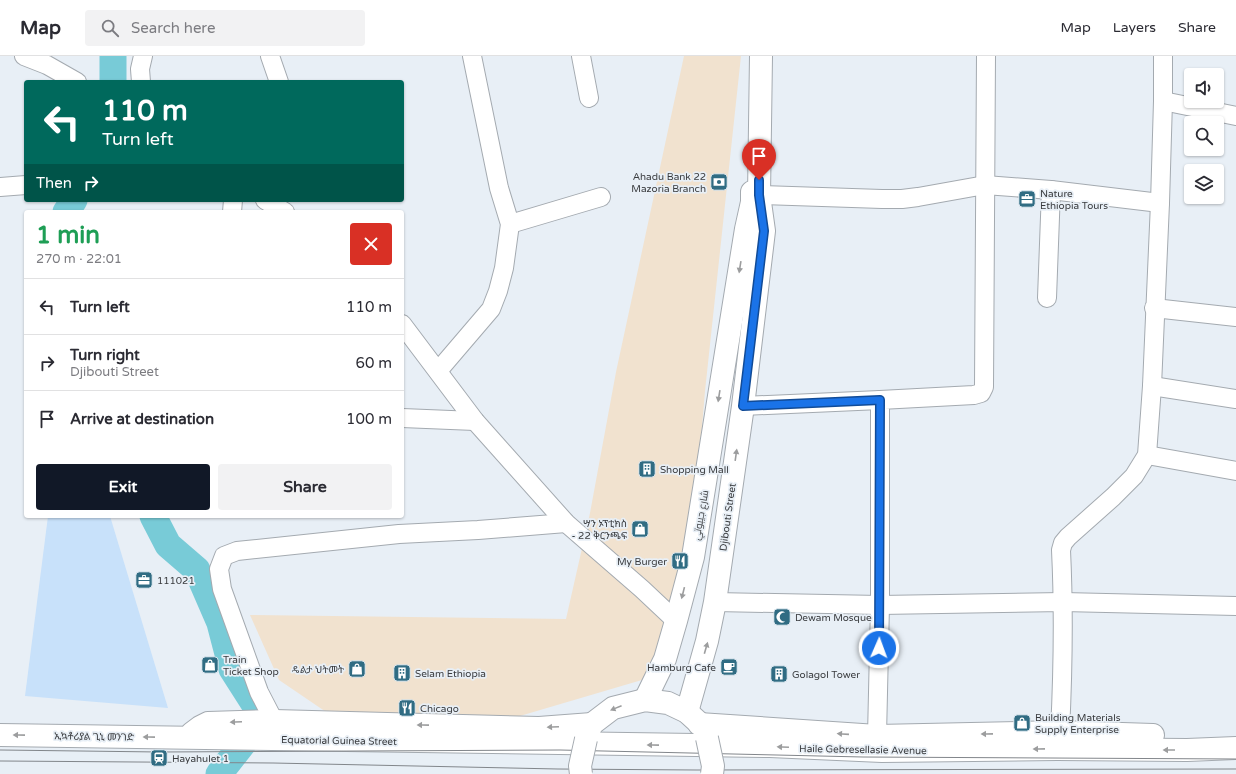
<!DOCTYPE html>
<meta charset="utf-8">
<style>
body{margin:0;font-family:"Varela Round",Cairo,"Noto Sans Ethiopic",sans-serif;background:#f2f2f3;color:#2b2b33;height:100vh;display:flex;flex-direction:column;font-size:15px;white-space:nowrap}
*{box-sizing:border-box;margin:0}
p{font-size:13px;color:#7c7c81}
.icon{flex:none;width:22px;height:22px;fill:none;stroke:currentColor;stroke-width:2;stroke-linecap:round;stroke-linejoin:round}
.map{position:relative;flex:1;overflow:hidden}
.sheet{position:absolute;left:24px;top:154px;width:380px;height:308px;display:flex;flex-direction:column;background:#fff;border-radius:4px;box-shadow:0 1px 3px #0004}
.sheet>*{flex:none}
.guide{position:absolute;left:24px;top:24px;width:380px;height:122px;border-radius:4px;box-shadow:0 1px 3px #0004;background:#00695c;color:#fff;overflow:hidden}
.fabs{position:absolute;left:1184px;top:12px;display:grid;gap:8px}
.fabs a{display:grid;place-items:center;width:40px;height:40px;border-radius:4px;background:#fff;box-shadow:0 1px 3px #0004;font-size:20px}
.pin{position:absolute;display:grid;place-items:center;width:34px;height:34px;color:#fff;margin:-41px -17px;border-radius:50% 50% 50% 0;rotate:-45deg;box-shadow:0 0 4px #0007}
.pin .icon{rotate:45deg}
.me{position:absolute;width:44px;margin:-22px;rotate:2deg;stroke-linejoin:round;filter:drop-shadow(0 0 3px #0008)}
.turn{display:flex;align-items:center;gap:14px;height:84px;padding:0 12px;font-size:18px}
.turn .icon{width:52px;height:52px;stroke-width:2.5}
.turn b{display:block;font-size:28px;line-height:34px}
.then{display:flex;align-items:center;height:38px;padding:0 12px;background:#0003;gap:8px;font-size:15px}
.round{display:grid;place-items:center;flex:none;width:42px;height:42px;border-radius:4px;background:#f2f2f3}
.head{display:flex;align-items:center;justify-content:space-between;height:68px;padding:0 12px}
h1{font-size:24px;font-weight:700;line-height:30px;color:#1e9e55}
.action{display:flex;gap:8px;margin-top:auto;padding:8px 12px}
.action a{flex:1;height:46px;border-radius:4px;background:#111827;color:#fff;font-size:16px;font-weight:700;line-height:46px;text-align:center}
.action a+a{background:#f2f2f3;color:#2b2b33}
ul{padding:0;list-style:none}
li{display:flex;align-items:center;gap:12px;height:56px;padding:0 12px;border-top:1px solid #e1e1e2}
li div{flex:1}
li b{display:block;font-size:15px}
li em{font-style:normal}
header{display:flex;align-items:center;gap:24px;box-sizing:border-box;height:56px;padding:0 20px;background:#fff;border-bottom:1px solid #e1e1e2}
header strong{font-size:19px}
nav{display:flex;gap:22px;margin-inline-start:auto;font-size:14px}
.search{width:280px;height:36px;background:#f2f2f3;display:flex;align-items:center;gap:10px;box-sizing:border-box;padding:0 14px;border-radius:4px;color:#7c7c81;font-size:15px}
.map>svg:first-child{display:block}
</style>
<header>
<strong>Map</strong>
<div class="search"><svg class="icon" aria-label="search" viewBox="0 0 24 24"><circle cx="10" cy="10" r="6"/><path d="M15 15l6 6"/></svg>Search here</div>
<nav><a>Map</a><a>Layers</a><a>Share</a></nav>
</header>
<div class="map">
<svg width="1236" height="718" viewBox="0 0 1236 718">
<rect width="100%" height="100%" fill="#e8eff6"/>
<path fill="#f1e2cf" d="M684,0H741L705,335L693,479L669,616L493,668L332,660L279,624L250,559L566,563L590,457L616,316Z"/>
<path fill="#c8e1fa" d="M48,460H110L168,652L25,640Z"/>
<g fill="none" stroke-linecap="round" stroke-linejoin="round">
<g stroke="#78cbd7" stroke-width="27">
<path d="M113,0V26"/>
<path d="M66,156L74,144"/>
<path d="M153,460L168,489L197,514L220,567L232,613L255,649L259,667L219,718"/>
</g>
<defs>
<g id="minor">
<path d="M24,0L47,9L77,26"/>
<path d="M270,0L279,26"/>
<path d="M581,0L589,42"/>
<path d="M141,26L140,13L143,0"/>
<path d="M1163,45L1236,60"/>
<path d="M0,131L26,129"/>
<path d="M759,139L882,143H902L918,141L985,129L1051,134L1160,147"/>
<path d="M265,144L285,156"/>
<path d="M232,156L233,144"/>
<path d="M510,168L601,141"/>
<path d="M1047,242L1051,134"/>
<path d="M1154,252L1236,261"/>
<path d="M402,268L475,365L566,467L642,533L676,565"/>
<path d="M438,315L491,253L498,235L504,212L510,168L499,132L472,0"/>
<path d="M1152,330L1236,343"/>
<path d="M743,350L880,344"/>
<path d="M402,362L475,365"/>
<path d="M1147,399L1236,415"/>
<path d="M715,546L880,549L1063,546L1236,550"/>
<path d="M274,665L259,636L222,533L219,513L224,500L237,495L399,478L478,474L566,467"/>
<path d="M1060,676C1063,615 1064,555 1061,494L1063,487L1068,481L1113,441L1134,420L1147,399L1152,330L1160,147L1163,45V0"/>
<path d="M877,680L880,549V344L974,339L981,337L984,331L986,0"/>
</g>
<g id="major">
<path d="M645,644L665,603L676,565L693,501L746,173L752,146V136"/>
<path d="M687,656L707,585L715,546L743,350L764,175L759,139L761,0"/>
<path d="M699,668L877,680L1060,676L1153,679"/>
<path d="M192,677L200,671L208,667L274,665L539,672L592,668"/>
<path d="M0,679L770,690L882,695L1057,693L1187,694L1236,692"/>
<path d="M586,682L592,668L613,652L645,644L668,647L687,656L698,666"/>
</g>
</defs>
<use href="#minor" stroke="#a4aab0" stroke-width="20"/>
<use href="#major" stroke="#a4aab0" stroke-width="24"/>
<use href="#minor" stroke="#fff" stroke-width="18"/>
<use href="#major" stroke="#fff" stroke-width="22"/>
<g stroke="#82868b" stroke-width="1">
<path d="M0,694L159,696L560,694L863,701L1236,703"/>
<path d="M0,705L273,707L558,713L696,714L1236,713"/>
</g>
<defs>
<g id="major-bridge">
<path d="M707,682L713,710L712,718"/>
<path d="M581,718L580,710L586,683"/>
</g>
</defs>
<use href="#major-bridge" stroke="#a4aab0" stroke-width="24" stroke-linecap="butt"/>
<use href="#major-bridge" stroke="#fff" stroke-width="22"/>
</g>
<defs><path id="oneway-solid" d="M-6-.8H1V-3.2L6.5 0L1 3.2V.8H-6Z"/></defs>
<g fill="#9c9d9e">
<use href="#oneway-solid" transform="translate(740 211) rotate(99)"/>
<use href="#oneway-solid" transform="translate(719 340) rotate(99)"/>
<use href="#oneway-solid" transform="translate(736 399) rotate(-82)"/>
<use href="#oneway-solid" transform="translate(683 537) rotate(104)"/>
<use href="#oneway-solid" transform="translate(706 592) rotate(-74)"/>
<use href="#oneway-solid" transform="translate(616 652) rotate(158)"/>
<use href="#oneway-solid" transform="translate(236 666) rotate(178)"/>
<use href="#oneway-solid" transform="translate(423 669) rotate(-179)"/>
<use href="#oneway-solid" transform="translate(553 671) rotate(177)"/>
<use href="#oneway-solid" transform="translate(843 678) rotate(-176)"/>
<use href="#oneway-solid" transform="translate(987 678) rotate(179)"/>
<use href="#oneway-solid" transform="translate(19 679) rotate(-179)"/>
<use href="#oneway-solid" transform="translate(149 681) rotate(-179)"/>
<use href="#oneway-solid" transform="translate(653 689) rotate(-179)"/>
<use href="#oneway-solid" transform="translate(783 691) rotate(-177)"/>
<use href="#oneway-solid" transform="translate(1039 693) rotate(179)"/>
<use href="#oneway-solid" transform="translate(1169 694) rotate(-180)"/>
</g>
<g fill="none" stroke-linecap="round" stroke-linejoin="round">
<defs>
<path id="route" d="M759,124V139L764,175L743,350L880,344L879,592"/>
</defs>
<use href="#route" stroke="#114b97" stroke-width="10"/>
<use href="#route" stroke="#1a73e8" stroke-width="7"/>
</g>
<defs>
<symbol id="bank-square" viewBox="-11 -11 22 22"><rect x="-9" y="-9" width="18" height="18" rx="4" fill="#306c83" stroke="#e8eff6"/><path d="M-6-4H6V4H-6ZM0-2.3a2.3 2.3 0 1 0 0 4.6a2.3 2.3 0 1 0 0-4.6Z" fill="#fff"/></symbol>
<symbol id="office-square" viewBox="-11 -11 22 22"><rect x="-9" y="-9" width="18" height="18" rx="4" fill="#306c83" stroke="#e8eff6"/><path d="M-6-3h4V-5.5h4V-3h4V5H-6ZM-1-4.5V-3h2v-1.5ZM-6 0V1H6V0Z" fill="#fff"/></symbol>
<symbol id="building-square" viewBox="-11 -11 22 22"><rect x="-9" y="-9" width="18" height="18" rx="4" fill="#306c83" stroke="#e8eff6"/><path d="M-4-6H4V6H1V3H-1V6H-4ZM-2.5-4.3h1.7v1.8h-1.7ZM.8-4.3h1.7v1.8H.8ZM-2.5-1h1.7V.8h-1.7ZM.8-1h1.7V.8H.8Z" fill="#fff"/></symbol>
<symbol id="shop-square" viewBox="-11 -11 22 22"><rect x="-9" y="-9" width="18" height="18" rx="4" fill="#306c83" stroke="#e8eff6"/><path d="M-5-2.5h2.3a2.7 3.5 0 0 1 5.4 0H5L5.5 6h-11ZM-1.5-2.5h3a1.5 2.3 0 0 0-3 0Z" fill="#fff"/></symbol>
<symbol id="restaurant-square" viewBox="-11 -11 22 22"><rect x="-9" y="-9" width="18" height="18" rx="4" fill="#306c83" stroke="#e8eff6"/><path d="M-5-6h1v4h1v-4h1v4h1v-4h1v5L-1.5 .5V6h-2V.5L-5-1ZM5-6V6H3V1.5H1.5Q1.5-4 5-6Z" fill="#fff"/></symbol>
<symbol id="mosque-square" viewBox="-11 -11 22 22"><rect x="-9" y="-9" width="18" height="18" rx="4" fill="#306c83" stroke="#e8eff6"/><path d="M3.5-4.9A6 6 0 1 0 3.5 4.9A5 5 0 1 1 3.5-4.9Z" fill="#fff"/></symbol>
<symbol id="cafe-square" viewBox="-11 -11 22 22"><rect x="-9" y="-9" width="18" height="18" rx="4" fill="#306c83" stroke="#e8eff6"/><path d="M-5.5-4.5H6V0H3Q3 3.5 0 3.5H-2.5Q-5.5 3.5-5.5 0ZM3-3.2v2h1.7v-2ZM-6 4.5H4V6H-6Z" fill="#fff"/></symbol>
<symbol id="station-square" viewBox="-11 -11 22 22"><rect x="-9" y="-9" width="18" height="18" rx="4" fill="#306c83" stroke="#e8eff6"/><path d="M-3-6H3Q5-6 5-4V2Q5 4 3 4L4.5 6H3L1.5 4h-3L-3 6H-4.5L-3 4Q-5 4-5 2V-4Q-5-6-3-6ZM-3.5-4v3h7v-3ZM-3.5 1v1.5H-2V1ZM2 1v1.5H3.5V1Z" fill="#fff"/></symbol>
</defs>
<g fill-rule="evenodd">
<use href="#bank-square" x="709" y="116" width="20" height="20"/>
<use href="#office-square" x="1017" y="133" width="20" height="20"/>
<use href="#building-square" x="637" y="403" width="20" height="20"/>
<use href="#shop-square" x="630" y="463" width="20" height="20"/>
<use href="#restaurant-square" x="670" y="495" width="20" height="20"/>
<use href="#office-square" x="134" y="514" width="20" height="20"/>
<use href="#mosque-square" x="772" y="551" width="20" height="20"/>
<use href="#shop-square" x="200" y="599" width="20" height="20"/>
<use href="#cafe-square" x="719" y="601" width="20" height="20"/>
<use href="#shop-square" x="347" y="603" width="20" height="20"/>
<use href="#building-square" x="392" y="607" width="20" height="20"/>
<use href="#building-square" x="769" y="608" width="20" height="20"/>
<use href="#restaurant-square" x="397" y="642" width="20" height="20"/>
<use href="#shop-square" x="1012" y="657" width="20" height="20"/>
<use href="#station-square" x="149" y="692" width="20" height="20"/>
</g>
<g text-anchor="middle" stroke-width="3.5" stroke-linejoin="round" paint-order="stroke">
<g font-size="10" fill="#393b3e" stroke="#e8eff6" text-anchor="start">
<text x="706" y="124" text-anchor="end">Ahadu Bank 22<tspan x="706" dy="12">Mazoria Branch</tspan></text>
<text x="1040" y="141">Nature<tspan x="1040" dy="12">Ethiopia Tours</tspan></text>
<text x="660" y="417">Shopping Mall</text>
<text x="627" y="471" text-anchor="end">ሣን ኦፕቲክስ<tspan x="627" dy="12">- 22 ቅርንጫፍ</tspan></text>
<text x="667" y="509" text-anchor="end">My Burger</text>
<text x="157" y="528">111021</text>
<text x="795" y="565">Dewam Mosque</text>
<text x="223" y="607">Train<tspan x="223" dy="12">Ticket Shop</tspan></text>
<text x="716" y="615" text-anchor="end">Hamburg Cafe</text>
<text x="344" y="617" text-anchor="end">ዴልታ ህትመት</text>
<text x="415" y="621">Selam Ethiopia</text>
<text x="792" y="622">Golagol Tower</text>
<text x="420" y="656">Chicago</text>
<text x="1035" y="665">Building Materials<tspan x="1035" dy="12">Supply Enterprise</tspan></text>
<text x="172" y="706">Hayahulet 1</text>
</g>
<g font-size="10" fill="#393b3e" stroke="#e8eff6">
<text transform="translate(700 459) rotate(-80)" y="4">شارع جيبوتي</text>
<text transform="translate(727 461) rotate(-82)" y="4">Djibouti Street</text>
<text transform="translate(94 680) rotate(1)" y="4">ኢኳቶሪያል ጊኒ መንገድ</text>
<text transform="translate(339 684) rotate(1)" y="4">Equatorial Guinea Street</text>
<text transform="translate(863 693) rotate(1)" y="4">Haile Gebresellasie Avenue</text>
</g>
</g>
</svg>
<div class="fabs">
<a><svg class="icon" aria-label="sound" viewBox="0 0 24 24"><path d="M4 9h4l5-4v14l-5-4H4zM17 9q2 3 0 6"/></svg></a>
<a><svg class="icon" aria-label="search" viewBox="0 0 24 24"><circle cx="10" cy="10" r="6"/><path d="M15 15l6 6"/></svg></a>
<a><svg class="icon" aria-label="layers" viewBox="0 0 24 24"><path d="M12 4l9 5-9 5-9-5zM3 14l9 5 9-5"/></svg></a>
</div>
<div class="pin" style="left:759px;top:124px;background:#d93025"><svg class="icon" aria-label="arrive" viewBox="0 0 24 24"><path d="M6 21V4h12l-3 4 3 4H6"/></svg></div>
<svg class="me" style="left:879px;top:592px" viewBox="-20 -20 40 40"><circle r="17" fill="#1a73e8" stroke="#fff" stroke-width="3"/><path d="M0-11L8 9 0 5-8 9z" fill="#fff"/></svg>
<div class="guide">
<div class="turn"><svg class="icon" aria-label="left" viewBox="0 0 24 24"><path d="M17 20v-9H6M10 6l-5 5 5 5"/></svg><div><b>110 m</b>Turn left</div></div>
<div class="then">Then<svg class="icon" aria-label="right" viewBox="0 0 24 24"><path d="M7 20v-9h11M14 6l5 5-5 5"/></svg></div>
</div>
<section class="sheet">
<div class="head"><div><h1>1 min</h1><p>270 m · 22:01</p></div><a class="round" style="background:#d93025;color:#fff"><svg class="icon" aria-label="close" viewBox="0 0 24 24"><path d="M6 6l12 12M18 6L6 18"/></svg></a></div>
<ul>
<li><svg class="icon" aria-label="left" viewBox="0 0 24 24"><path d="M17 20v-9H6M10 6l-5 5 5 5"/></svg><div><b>Turn left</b></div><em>110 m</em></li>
<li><svg class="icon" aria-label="right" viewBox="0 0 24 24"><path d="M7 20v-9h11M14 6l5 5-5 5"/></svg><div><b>Turn right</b><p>Djibouti Street</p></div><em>60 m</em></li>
<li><svg class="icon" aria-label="arrive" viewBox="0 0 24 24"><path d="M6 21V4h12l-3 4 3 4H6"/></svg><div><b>Arrive at destination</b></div><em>100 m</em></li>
</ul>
<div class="action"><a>Exit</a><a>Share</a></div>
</section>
</div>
